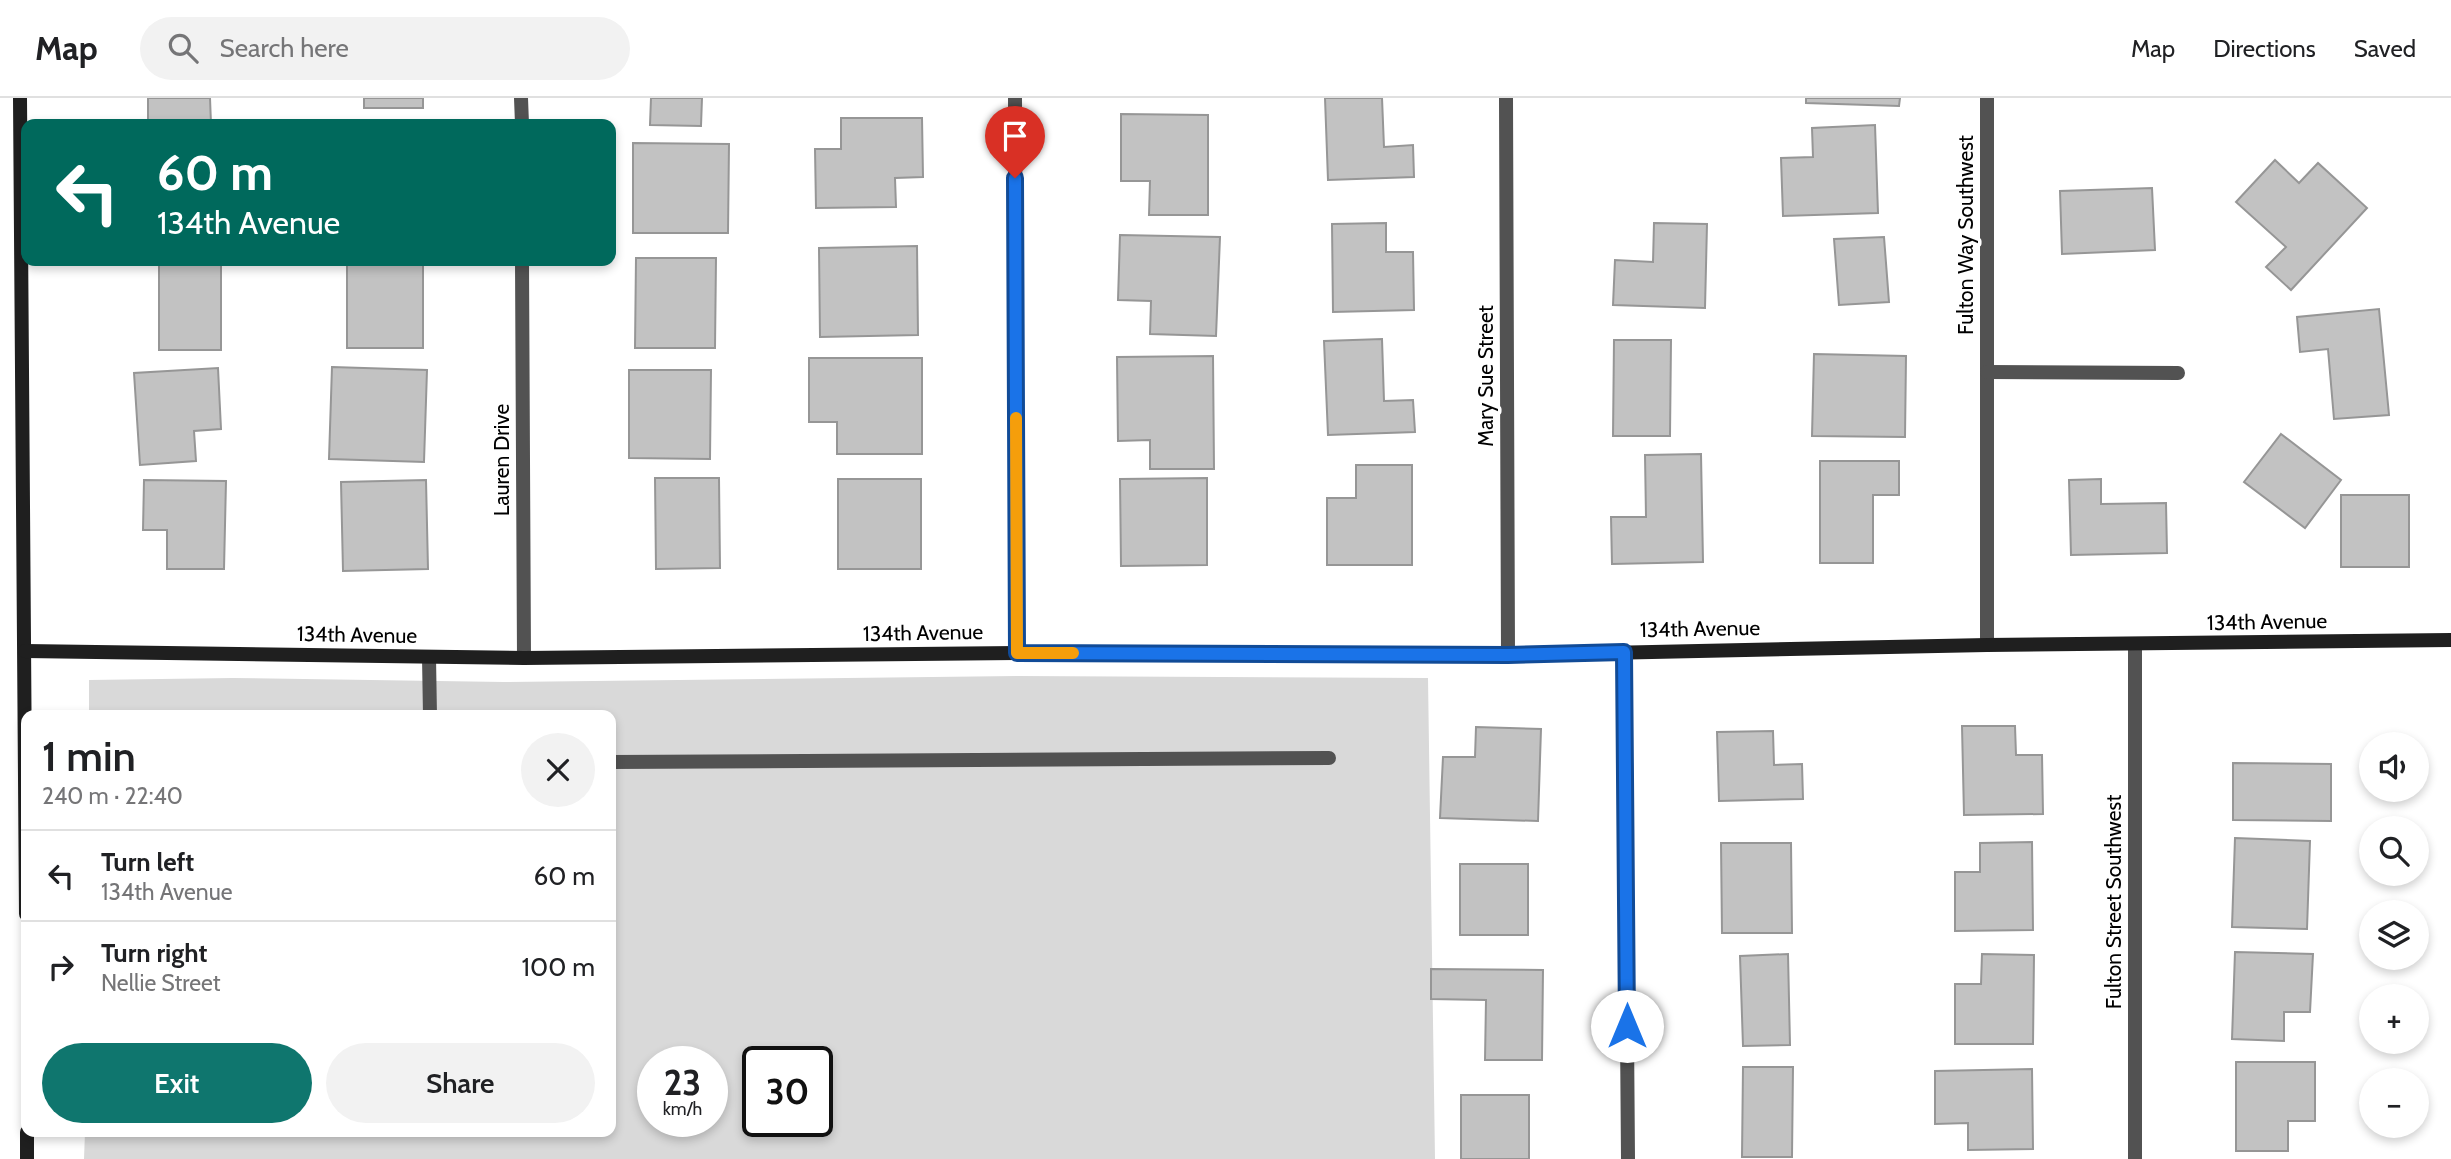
<!DOCTYPE html>
<meta charset="utf-8">
<style>
body{margin:0;font-family:Cabin,sans-serif;background:#f2f2f2;color:#202124;height:100vh;display:flex;flex-direction:column;font-size:26px;white-space:nowrap}
*{box-sizing:border-box;margin:0}
p{font-size:23px;color:#757577}
.icon{flex:none;width:38px;height:38px;fill:none;stroke:currentColor;stroke-width:2;stroke-linecap:round;stroke-linejoin:round}
.map{position:relative;flex:1;overflow:hidden}
.sheet{position:absolute;left:21px;top:612px;width:595px;height:427px;display:flex;flex-direction:column;background:#fff;border-radius:14px;box-shadow:0 4px 10px #0003}
.sheet>*{flex:none}
.top-card{position:absolute;left:21px;top:21px;width:595px;height:147px;border-radius:14px;box-shadow:0 4px 10px #0003;background:#00695c;color:#fff;overflow:hidden}
.fabs{position:absolute;left:2359px;top:634px;display:grid;gap:14px}
.fabs a{display:grid;place-items:center;width:70px;height:70px;border-radius:50%;background:#fff;box-shadow:0 4px 10px #0003;font-size:35px}
.speed{position:absolute;left:637px;top:948px;display:flex;gap:14px;font-size:35px;font-weight:700;text-align:center}
.speed>*{display:grid;place-content:center;width:91px;height:91px;border-radius:50%;background:#fff;box-shadow:0 4px 10px #0003;line-height:1}
.speed small{font-size:18px;font-weight:400}
.speed .limit{border:4px solid #111;border-radius:10px;background:#fff;color:#111}
.pin{position:absolute;display:grid;place-items:center;width:60px;height:60px;color:#fff;margin:-72px -30px;border-radius:50% 50% 50% 0;rotate:-45deg;box-shadow:0 0 7px #0007}
.pin .icon{rotate:45deg}
.me{position:absolute;width:77px;margin:-38px;rotate:0deg;stroke-linejoin:round;filter:drop-shadow(0 0 5px #0008)}
.turn{display:flex;align-items:center;gap:24px;height:147px;padding:0 21px;font-size:32px}
.turn .icon{width:91px;height:91px;stroke-width:2.5}
.turn b{display:block;font-size:49px;line-height:60px}
.round{display:grid;place-items:center;flex:none;width:74px;height:74px;border-radius:37px;background:#f2f2f2}
.headline{display:flex;align-items:center;justify-content:space-between;height:119px;padding:0 21px}
h1{font-size:42px;font-weight:600;line-height:52px}
.primary-button{display:flex;gap:14px;margin-top:auto;padding:14px 21px}
.primary-button a{flex:1;height:80px;border-radius:42px;background:#0f766e;color:#fff;font-size:28px;font-weight:600;line-height:80px;text-align:center}
.primary-button a+a{background:#f2f2f2;color:#202124}
ul{padding:0;list-style:none}
li{display:flex;align-items:center;gap:21px;height:91px;padding:0 21px;border-top:2px solid #e0e0e0}
li div{flex:1}
li b{display:block;font-size:26px}
li em{font-style:normal}
header{display:flex;align-items:center;gap:42px;box-sizing:border-box;height:98px;padding:0 35px;background:#fff;border-bottom:2px solid #e0e0e0}
header strong{font-size:33px}
nav{display:flex;gap:38px;margin-inline-start:auto;font-size:24px}
.search{width:490px;height:63px;background:#f2f2f2;display:flex;align-items:center;gap:18px;box-sizing:border-box;padding:0 24px;border-radius:38px;color:#757577;font-size:26px}
.map>svg:first-child{display:block}
</style>
<header>
<strong>Map</strong>
<div class="search"><svg class="icon" aria-label="search" viewBox="0 0 24 24"><circle cx="10" cy="10" r="6"/><path d="M15 15l6 6"/></svg>Search here</div>
<nav><a>Map</a><a>Directions</a><a>Saved</a></nav>
</header>
<div class="map">
<svg width="2451" height="1061" viewBox="0 0 2451 1061">
<rect width="100%" height="100%" fill="#fff"/>
<path fill="#d9d9d9" fill-rule="evenodd" d="M1017,578L1428,580L1435,1061H84L85,1034H611V618H89V582L233,580L504,584ZM653,964H712V1024H653ZM758,964H817V1024H758Z"/>
<g fill="#c2c2c2" stroke="#969696" stroke-width="2">
<path d="M148,0H210L211,26H148Z"/>
<rect x="364" y="0" width="59" height="10"/>
<path d="M651,0H702L701,28L650,27Z"/>
<path d="M1325,0H1382L1384,49L1413,47L1414,79L1328,82Z"/>
<path d="M1806,0H1900L1899,8L1806,5Z"/>
<path d="M1121,16L1208,17V117H1149L1150,83H1121Z"/>
<path d="M841,20H922L923,79L895,80L896,109L816,110L815,51H841Z"/>
<path d="M1875,27L1878,115L1783,118L1781,60L1813,59L1812,30Z"/>
<path d="M633,45L729,46L728,135H633Z"/>
<path d="M2275,62L2299,85L2318,65L2367,110L2291,192L2266,169L2286,149L2236,104Z"/>
<path d="M2152,90L2155,152L2062,156L2060,93Z"/>
<path d="M1386,125V154H1413L1414,212L1333,214L1332,126Z"/>
<path d="M1654,125L1707,126L1705,210L1613,207L1615,162L1653,164Z"/>
<path d="M1120,137L1220,139L1216,238L1150,236L1151,203L1118,202Z"/>
<path d="M1884,139L1889,204L1839,207L1834,141Z"/>
<path d="M917,148L918,237L820,239L819,150Z"/>
<path d="M636,160H716L715,250H635Z"/>
<rect x="159" y="163" width="62" height="89"/>
<rect x="347" y="163" width="76" height="87"/>
<path d="M2379,211L2389,317L2334,321L2328,251L2300,254L2297,219Z"/>
<path d="M1382,241L1384,303L1413,302L1415,334L1328,337L1324,243Z"/>
<path d="M1614,242H1671L1670,338H1613Z"/>
<path d="M1814,256L1906,258L1905,339L1812,338Z"/>
<path d="M1213,258L1214,371H1150V342L1118,343L1117,259Z"/>
<path d="M809,260H922V356H837V324H809Z"/>
<path d="M332,269L427,272L424,364L329,361Z"/>
<path d="M218,270L221,331L194,333L196,363L140,367L134,275Z"/>
<path d="M629,272H711L710,361L629,360Z"/>
<path d="M2281,336L2341,382L2305,430L2244,384Z"/>
<path d="M1701,356L1703,464L1612,466L1611,419H1646L1645,357Z"/>
<path d="M1820,363H1899V397H1873V465H1820Z"/>
<path d="M1356,367H1412V467H1327V400H1356Z"/>
<path d="M655,380H719L720,470L656,471Z"/>
<path d="M1207,380V467L1121,468L1120,381Z"/>
<rect x="838" y="381" width="83" height="90"/>
<path d="M2101,381V406L2166,405L2167,455L2071,457L2069,382Z"/>
<path d="M144,382L226,383L224,471H167V432H143Z"/>
<path d="M426,382L428,471L343,473L341,384Z"/>
<rect x="2341" y="397" width="68" height="72"/>
<path d="M1962,628H2015L2016,657H2042L2043,716L1964,717Z"/>
<path d="M1476,629L1541,631L1538,723L1440,720L1443,659H1475Z"/>
<path d="M1773,633L1774,667L1802,666L1803,701L1719,703L1717,634Z"/>
<path d="M2233,665L2331,666V723L2233,722Z"/>
<path d="M2235,740L2310,743L2307,831L2232,829Z"/>
<path d="M2032,744L2033,832L1955,833V774H1980V745Z"/>
<path d="M1721,745H1791L1792,835H1722Z"/>
<rect x="1460" y="766" width="68" height="71"/>
<path d="M2235,854L2313,856L2310,914H2284V943L2232,941Z"/>
<path d="M1788,856L1790,947L1743,948L1740,858Z"/>
<path d="M1982,856L2034,857L2033,946H1955V886H1981Z"/>
<path d="M1431,871L1543,872L1542,962H1485L1486,902L1431,901Z"/>
<path d="M2236,964H2315V1023H2288V1053H2236Z"/>
<path d="M1743,969H1793L1792,1059H1742Z"/>
<path d="M2032,971L2033,1051L1968,1052V1025L1935,1026V973Z"/>
<rect x="1461" y="997" width="68" height="64"/>
</g>
<g fill="none" stroke-linecap="round" stroke-linejoin="round">
<g stroke="#525252" stroke-width="14">
<path d="M429,559L430,618"/>
<path d="M611,664L1329,660"/>
</g>
<g stroke="#525252" stroke-width="14">
<path d="M521,0L522,26"/>
<path d="M1015,0L1017,555"/>
<path d="M1506,0L1508,557"/>
<path d="M1987,0V547"/>
<path d="M522,163L524,560"/>
<path d="M1987,274L2178,275"/>
<path d="M1624,554L1628,1061"/>
<path d="M2135,1061V547"/>
</g>
<g stroke="#1f1f1f" stroke-width="14">
<path d="M20,0L26,816"/>
<path d="M25,553L524,560L1017,555L1508,557L1987,547L2451,542"/>
<path d="M27,1034V1061"/>
</g>
</g>
<g fill="none" stroke-linecap="round" stroke-linejoin="round">
<defs>
<path id="route" d="M1015,80L1017,555L1508,557L1624,554L1627,928"/>
</defs>
<use href="#route" stroke="#114b97" stroke-width="18"/>
<use href="#route" stroke="#1a73e8" stroke-width="12"/>
<path stroke="#f59e0b" stroke-width="12" d="M1016,320L1017,555H1073"/>
</g>
<g text-anchor="middle" stroke-width="7" stroke-linejoin="round" paint-order="stroke">
<g font-size="21" fill="#000" stroke="#fff">
<text transform="translate(1966 137) rotate(-90)" y="7">Fulton Way Southwest</text>
<text transform="translate(1486 278) rotate(-90)" y="7">Mary Sue Street</text>
<text transform="translate(502 362) rotate(-90)" y="7">Lauren Drive</text>
<text transform="translate(2267 524) rotate(-1)" y="7">134th Avenue</text>
<text transform="translate(1700 531) rotate(-1)" y="7">134th Avenue</text>
<text transform="translate(923 535) rotate(-1)" y="7">134th Avenue</text>
<text transform="translate(357 537) rotate(1)" y="7">134th Avenue</text>
<text transform="translate(2114 804) rotate(-90)" y="7">Fulton Street Southwest</text>
</g>
</g>
</svg>
<div class="fabs">
<a><svg class="icon" aria-label="sound" viewBox="0 0 24 24"><path d="M4 9h4l5-4v14l-5-4H4zM17 9q2 3 0 6"/></svg></a>
<a><svg class="icon" aria-label="search" viewBox="0 0 24 24"><circle cx="10" cy="10" r="6"/><path d="M15 15l6 6"/></svg></a>
<a><svg class="icon" aria-label="layers" viewBox="0 0 24 24"><path d="M12 4l9 5-9 5-9-5zM3 14l9 5 9-5"/></svg></a>
<a>+</a>
<a>−</a>
</div>
<div class="speed"><div>23<small>km/h</small></div><div class="limit">30</div></div>
<div class="pin" style="left:1015px;top:80px;background:#d93025"><svg class="icon" aria-label="arrive" viewBox="0 0 24 24"><path d="M6 21V4h12l-3 4 3 4H6"/></svg></div>
<svg class="me" style="left:1627px;top:928px" viewBox="-20 -20 40 40"><circle r="19" fill="#fff"/><path d="M0-13L10 11 0 6-10 11z" fill="#1a73e8"/></svg>
<div class="top-card">
<div class="turn"><svg class="icon" aria-label="left" viewBox="0 0 24 24"><path d="M17 20v-9H6M10 6l-5 5 5 5"/></svg><div><b>60 m</b>134th Avenue</div></div>
</div>
<section class="sheet">
<div class="headline"><div><h1>1 min</h1><p>240 m · 22:40</p></div><a class="round"><svg class="icon" aria-label="close" viewBox="0 0 24 24"><path d="M6 6l12 12M18 6L6 18"/></svg></a></div>
<ul>
<li><svg class="icon" aria-label="left" viewBox="0 0 24 24"><path d="M17 20v-9H6M10 6l-5 5 5 5"/></svg><div><b>Turn left</b><p>134th Avenue</p></div><em>60 m</em></li>
<li><svg class="icon" aria-label="right" viewBox="0 0 24 24"><path d="M7 20v-9h11M14 6l5 5-5 5"/></svg><div><b>Turn right</b><p>Nellie Street</p></div><em>100 m</em></li>
</ul>
<div class="primary-button"><a>Exit</a><a>Share</a></div>
</section>
</div>
